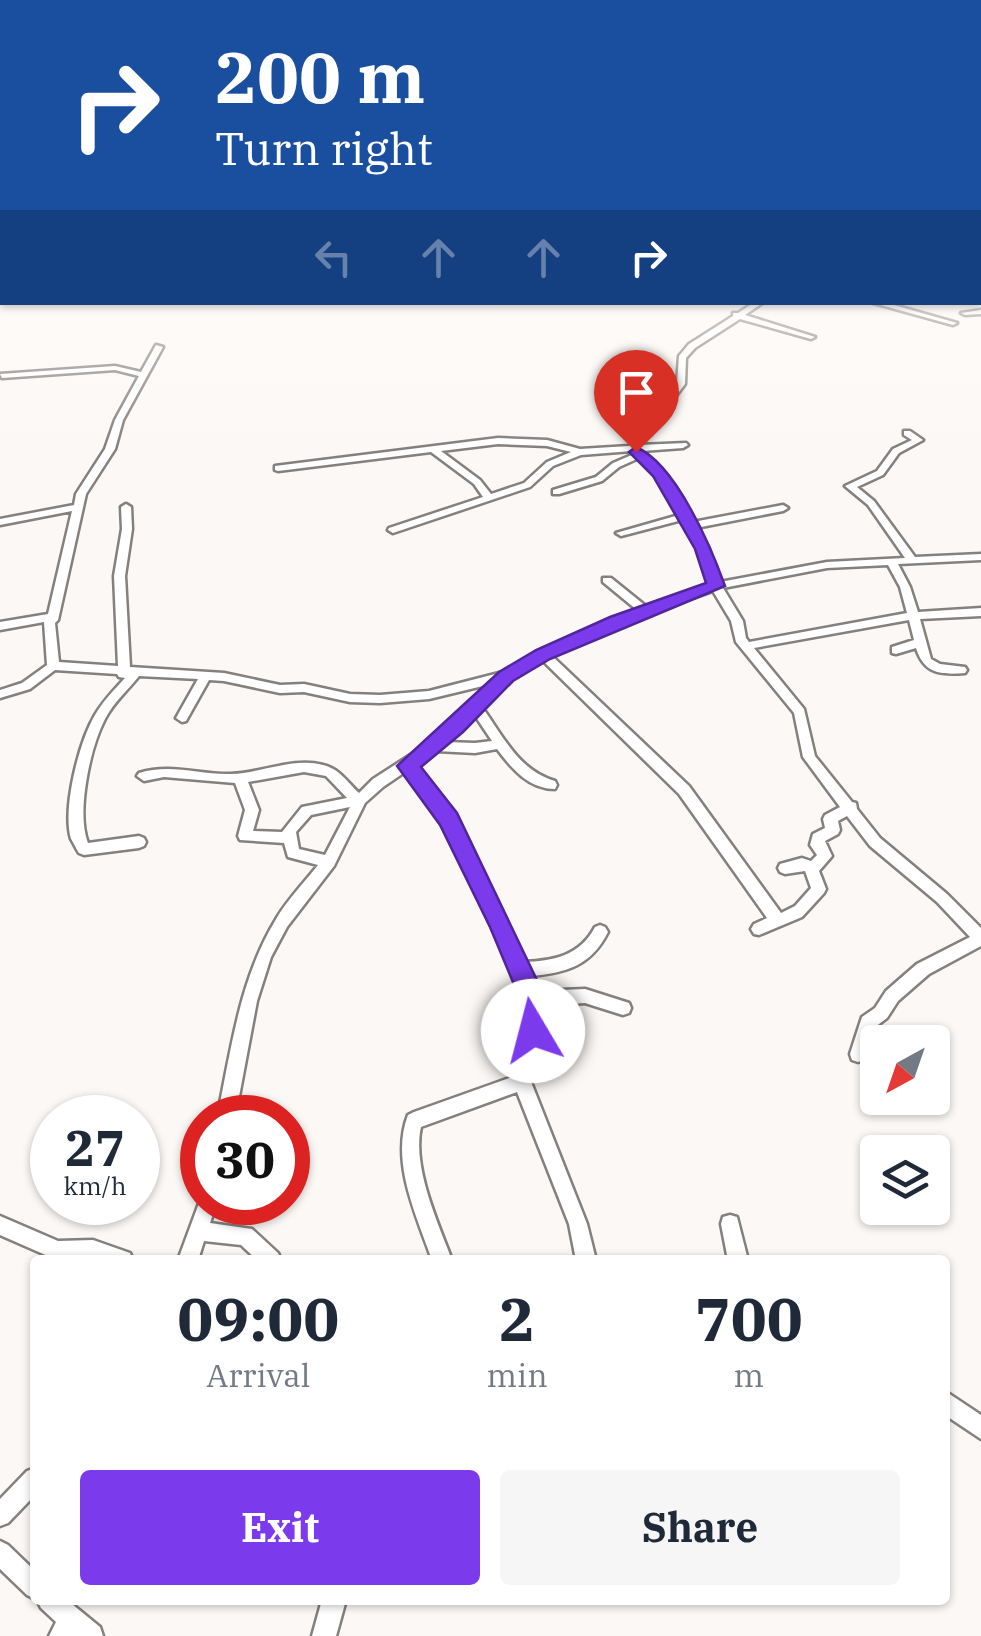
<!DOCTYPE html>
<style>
body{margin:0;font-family:"IBM Plex Serif",serif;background:#f6f6f7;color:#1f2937;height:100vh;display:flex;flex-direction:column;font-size:38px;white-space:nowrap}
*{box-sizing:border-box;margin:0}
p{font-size:32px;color:#747a83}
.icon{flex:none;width:55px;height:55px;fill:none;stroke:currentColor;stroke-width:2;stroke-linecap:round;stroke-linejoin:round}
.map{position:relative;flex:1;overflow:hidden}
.panel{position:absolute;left:30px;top:1255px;width:920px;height:350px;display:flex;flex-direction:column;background:#fff;border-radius:10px;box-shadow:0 2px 8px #0004}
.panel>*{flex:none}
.banner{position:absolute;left:0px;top:0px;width:982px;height:305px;box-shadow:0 2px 8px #0004;background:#1a4fa0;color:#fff;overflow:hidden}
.needle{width:65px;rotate:220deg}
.tools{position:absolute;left:860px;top:1025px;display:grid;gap:20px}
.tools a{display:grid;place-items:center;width:90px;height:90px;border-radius:10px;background:#fff;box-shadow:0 2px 8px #0004;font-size:50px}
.speed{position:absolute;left:30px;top:1095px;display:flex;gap:20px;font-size:50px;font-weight:700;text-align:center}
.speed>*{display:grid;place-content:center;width:130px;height:130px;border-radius:50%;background:#fff;box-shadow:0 2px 8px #0004;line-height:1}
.speed small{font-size:25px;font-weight:400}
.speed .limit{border:15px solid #d22;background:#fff;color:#111}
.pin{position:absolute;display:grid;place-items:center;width:85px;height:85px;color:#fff;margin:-102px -42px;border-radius:50% 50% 50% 0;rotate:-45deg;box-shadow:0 0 10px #0007}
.pin .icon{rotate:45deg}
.me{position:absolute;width:110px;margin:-55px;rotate:352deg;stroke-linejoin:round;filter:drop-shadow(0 0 8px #0008)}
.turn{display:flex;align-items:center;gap:35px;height:210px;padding:0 50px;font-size:45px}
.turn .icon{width:130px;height:130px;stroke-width:2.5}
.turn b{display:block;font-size:70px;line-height:85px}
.lanes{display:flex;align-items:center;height:95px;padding:0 50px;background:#0003;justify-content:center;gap:50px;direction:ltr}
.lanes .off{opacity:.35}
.eta{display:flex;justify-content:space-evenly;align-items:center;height:170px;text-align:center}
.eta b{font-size:60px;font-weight:700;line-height:70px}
.button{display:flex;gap:20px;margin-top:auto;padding:20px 50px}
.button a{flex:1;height:115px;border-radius:10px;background:#7c3aed;color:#fff;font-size:40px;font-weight:700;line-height:115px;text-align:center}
.button a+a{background:#f6f6f7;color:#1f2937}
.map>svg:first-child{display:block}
</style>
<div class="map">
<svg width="981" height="1636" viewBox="0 0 981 1636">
<rect width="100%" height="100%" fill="#fcf8f5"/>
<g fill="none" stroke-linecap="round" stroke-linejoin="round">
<defs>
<g id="minor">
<rect x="980" y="222" width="1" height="4"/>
<path d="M2,239V245L0,246V240Z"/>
<rect x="0" y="280" width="2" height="4"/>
<path d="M755,302H764L745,315L815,337L811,339L740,319L695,348L686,358L685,384L639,445L686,443L688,445L683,448L642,451L662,471L693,522L783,505L788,508L783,511L696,528L709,549L720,582L827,562L905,558L868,505L845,486L877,471L893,449L912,440L904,435V431H910L923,440L899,453L883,475L857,487L874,501L915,557L981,554V560L898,564L910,587L918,612L981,608V616L920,619L931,659L940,664L965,667L967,670L965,673C941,675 924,674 916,648L896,654L892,653V647L914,640L909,620L754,648L804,709L815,756L852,802L856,803L857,809L880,838L947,894L981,928V946L929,974L898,1001L887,1018L875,1027L864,1060L858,1062L852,1060L850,1054L862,1017L875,1008L886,991L917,964L970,937L937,902L870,846L847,816L838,821L840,830L838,834L825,841L832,856L819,871L826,889L824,893L802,917L759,935L754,934L751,929L754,924L767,918L679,794L542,660L510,679L482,707C503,736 518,770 555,781L557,785L555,789C529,789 512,769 497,749L475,753L436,751L415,765L454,816L523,962C553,961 580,956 595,927L600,925L605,927L608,932C591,966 566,973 530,976L538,991L585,989L629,1003L631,1008L629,1013L623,1015L585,1003L541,1006V1031L531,1082L587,1224L596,1260H576L569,1224L517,1092L421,1127C412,1167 438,1223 452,1260H432C417,1217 390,1161 408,1115L414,1112L515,1076L525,1031V999L443,823L405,772L383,787L365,803L334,866L287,927L271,957L257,1001L235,1118H217C231,1051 239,981 275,921C286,901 304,883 318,865L288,857L284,843L240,840L238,836L245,810L235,783L164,777L144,781L137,776L139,773C171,763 199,775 231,774C262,773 293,757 323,765C340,769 347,782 359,793L373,779L429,743L491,684L429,699L380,703L350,702L304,692L280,693L224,681L209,680L186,721L182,722L176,718L198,679L139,676C128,690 113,703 105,719C90,748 76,812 88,843L139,836L144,838L146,842L144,846L139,848L84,855L79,853C78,852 72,840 71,839C62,809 79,742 95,715C103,701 114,690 125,678L119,677L117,674L55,670L30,689L0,698V690L22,683L47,665L44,622L0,630V622L48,614L72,511L0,525V519L74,505L76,494L105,449L115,420L139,376L115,370L2,378L0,374L115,366L141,372L156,345L163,347L123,420L115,449L86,494L58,620L55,623L59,662L118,666L114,576L122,529L121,507L126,504L131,507L132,529L125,576L130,667L224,673L280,685L304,684L350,694L380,695L429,691L503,672L539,651L637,610L603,582V578H611L647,607L710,584L699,549L682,520L621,536L616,533L679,515L655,474L639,458L619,467L602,481L559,494H553V490L596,477L613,463L634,454L632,451L581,455L553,466L530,487L393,533L388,530L389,528L483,497L474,484L431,452L278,471L275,470V466L498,438L547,440L580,449L629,446L677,384L679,356L689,344L733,316V313H738ZM498,444L547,446L571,452L547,462L524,483L491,494L480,480L441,451ZM888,565L900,587L907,613L749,642L746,638L743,621L723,588L827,568ZM713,591L731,621L736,642L794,713L803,757L840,807L825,815L823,819L825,828L813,834L810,845L817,855L811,861L802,858L780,864L778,868L780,872L785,874L805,871L811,888L795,906L781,913L689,786L551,655C576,644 626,615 652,615L653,612ZM474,714L492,741L475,743L446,742ZM304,772L326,776L347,798L302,807L282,832L253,831L259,810L248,782ZM350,807L325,855L299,849L296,832L311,815Z"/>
<path d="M870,302H883L957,323L953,325Z"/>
<path d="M981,310V314L965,315L961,313Z"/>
<path d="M202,1195V1202H217L210,1223L252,1229L278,1253L281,1260H257L241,1245L204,1241L198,1260H178Z"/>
<path d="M730,1215L737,1217L748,1260H728L721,1224L723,1217Z"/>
<path d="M0,1216L58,1241L93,1240L130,1253L133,1260H57L0,1235Z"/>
<path d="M945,1391L981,1415V1439L945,1415Z"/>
<path d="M35,1468V1495L8,1523L0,1526V1499L27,1471Z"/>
<path d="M0,1541L8,1545L35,1571V1599L27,1595L0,1569Z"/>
<path d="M37,1600H67L100,1627L103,1636H49L56,1622L41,1608Z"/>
<path d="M322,1600H346L336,1636H312Z"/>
</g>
</defs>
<use href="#minor" stroke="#84807e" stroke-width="5"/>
<use href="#minor" fill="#fff" fill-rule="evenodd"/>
</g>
<linearGradient id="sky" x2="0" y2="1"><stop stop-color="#a4a6b0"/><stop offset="0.49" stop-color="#fefcfa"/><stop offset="1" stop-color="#fefcfa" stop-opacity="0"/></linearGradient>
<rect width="981" height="447" fill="url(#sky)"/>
<path fill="#7c3aed" stroke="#51269a" stroke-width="2.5" d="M636,447C676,464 711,547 725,586L550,659L513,681L463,732L421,767L457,813L546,999V1031L542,1040L533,1044L523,1040L519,1031L520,999L490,927L440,825L397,766L499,672L536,650L610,617L706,583L695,549L653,476L629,452Z"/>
</svg>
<div class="tools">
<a><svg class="needle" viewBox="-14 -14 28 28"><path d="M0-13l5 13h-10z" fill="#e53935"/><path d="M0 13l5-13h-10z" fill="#747a83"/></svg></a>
<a><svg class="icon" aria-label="layers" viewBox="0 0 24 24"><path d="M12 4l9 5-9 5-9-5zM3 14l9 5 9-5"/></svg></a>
</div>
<div class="speed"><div>27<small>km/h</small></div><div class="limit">30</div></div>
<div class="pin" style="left:636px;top:452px;background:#d93025"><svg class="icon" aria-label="arrive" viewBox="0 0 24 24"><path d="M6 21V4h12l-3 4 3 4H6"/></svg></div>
<svg class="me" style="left:533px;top:1031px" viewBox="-20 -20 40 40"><circle r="19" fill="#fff"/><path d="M0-13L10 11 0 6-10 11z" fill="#7c3aed"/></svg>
<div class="banner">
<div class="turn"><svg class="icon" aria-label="right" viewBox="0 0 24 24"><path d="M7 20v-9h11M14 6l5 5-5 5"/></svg><div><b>200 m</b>Turn right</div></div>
<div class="lanes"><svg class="icon off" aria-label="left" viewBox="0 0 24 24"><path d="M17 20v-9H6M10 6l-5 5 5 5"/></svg><svg class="icon off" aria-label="ahead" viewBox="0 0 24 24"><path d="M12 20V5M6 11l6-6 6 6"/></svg><svg class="icon off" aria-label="ahead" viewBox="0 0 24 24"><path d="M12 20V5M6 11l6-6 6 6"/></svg><svg class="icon" aria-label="right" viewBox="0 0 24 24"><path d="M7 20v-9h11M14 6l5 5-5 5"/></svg></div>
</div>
<section class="panel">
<div class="eta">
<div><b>09:00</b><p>Arrival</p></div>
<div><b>2</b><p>min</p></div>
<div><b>700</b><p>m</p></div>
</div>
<div class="button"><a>Exit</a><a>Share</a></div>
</section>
</div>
